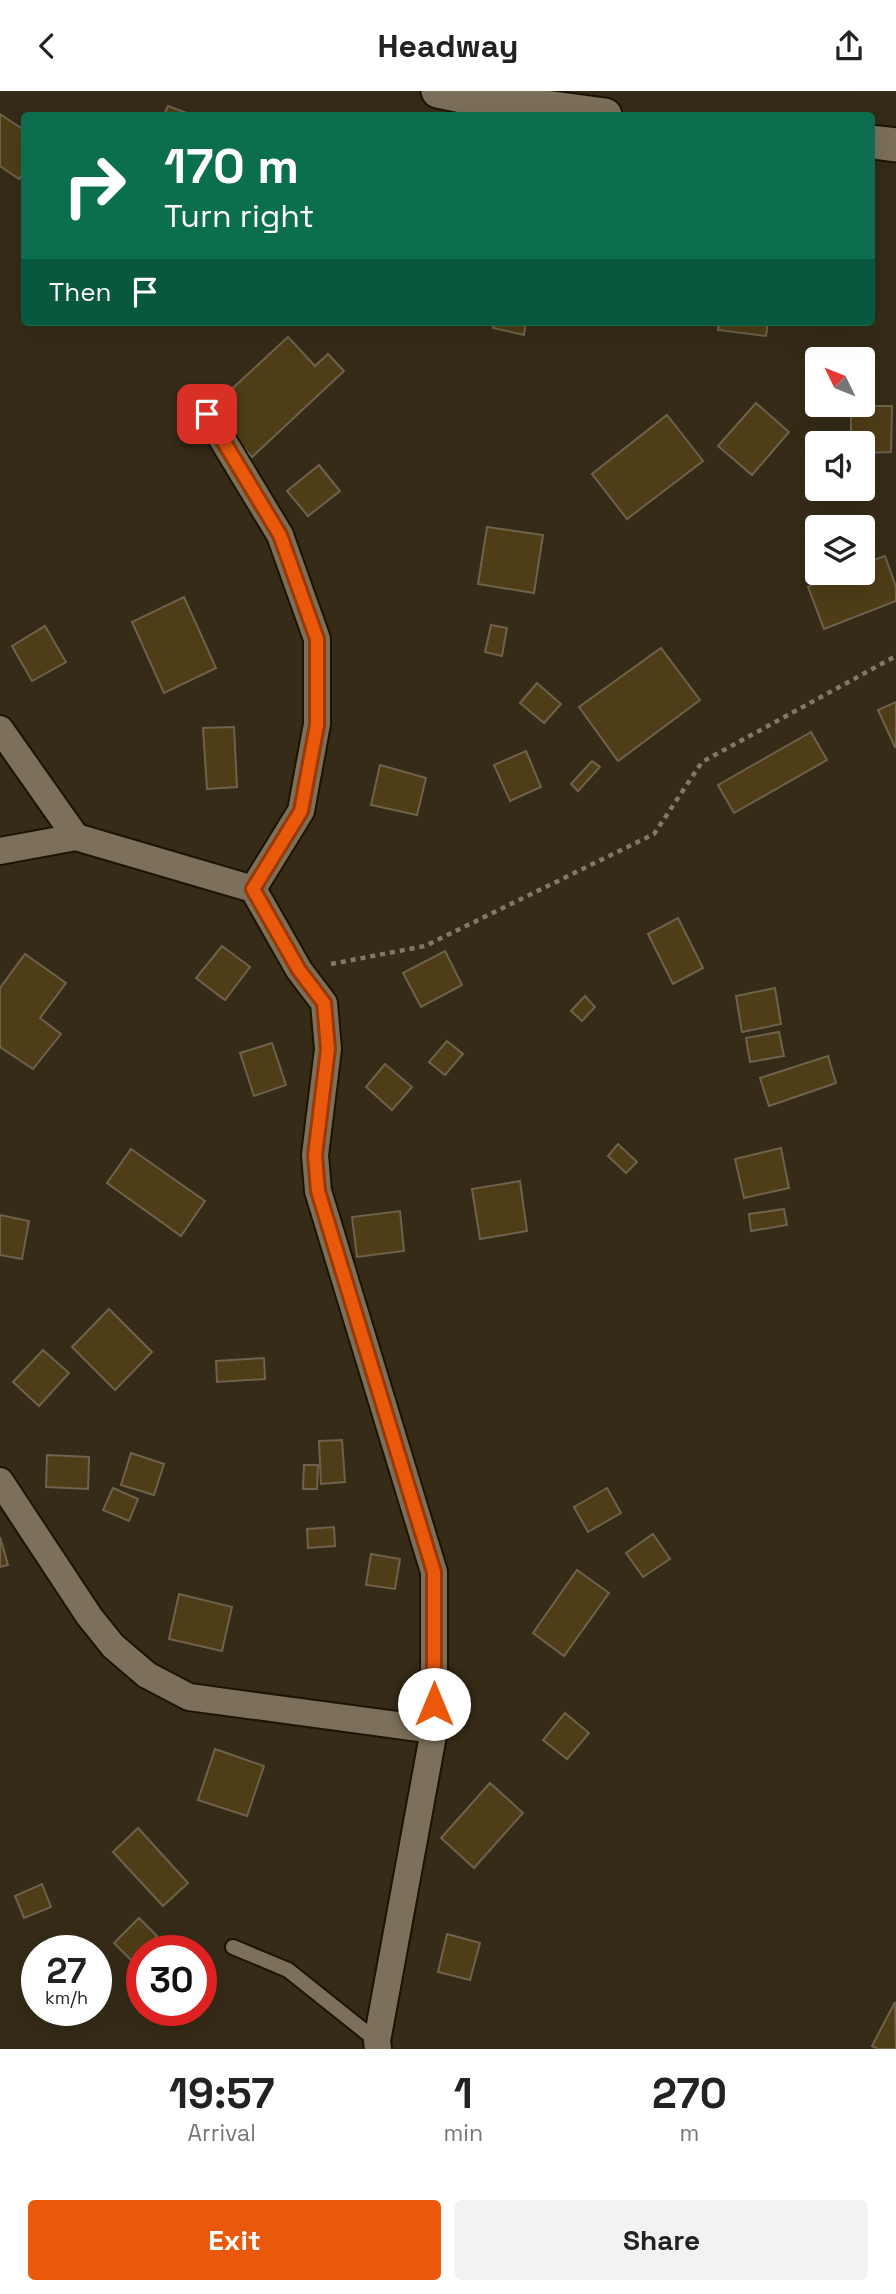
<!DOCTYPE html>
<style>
body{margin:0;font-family:"Space Grotesk",sans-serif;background:#f2f2f2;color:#222;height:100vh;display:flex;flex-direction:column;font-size:26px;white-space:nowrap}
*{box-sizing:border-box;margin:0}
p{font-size:23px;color:#767676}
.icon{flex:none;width:38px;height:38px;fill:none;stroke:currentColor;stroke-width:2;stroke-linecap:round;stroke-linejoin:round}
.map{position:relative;height:1958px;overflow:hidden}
.details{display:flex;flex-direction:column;background:#fff;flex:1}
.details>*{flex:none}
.hud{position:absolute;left:21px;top:21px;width:854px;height:214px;border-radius:7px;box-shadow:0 7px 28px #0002;background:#0b6e4f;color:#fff;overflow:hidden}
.needle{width:46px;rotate:313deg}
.controls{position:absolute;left:805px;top:256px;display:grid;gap:14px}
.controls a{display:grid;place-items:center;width:70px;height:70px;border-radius:7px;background:#fff;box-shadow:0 7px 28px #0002;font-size:35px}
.speed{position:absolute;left:21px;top:1844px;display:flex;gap:14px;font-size:35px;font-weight:700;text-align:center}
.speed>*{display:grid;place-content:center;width:91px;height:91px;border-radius:50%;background:#fff;box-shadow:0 7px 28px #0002;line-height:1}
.speed small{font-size:18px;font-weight:400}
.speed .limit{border:10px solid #d22;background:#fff;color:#111}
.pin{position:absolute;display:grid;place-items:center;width:60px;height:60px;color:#fff;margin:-30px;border-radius:14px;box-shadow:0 4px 10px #0006}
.me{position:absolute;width:77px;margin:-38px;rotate:0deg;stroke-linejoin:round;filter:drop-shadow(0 0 5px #0008)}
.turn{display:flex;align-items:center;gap:24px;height:147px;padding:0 28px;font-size:32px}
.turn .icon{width:91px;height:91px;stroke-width:2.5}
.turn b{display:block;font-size:49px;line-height:60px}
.then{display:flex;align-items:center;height:66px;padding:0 28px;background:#0003;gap:14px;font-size:26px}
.eta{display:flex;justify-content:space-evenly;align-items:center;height:119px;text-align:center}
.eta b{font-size:42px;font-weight:800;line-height:49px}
.cta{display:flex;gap:14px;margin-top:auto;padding:14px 28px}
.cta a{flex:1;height:80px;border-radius:7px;background:#ea580c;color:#fff;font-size:28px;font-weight:800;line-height:80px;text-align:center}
.cta a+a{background:#f2f2f2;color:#222}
header{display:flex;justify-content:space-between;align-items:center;height:91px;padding:0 28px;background:#fff;font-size:32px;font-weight:800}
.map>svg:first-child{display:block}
</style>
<header><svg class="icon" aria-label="back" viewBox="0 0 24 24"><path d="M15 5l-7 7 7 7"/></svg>Headway<svg class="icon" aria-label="share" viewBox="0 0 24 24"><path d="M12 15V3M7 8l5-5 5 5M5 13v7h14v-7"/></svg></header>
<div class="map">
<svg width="896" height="1958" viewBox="0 0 896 1958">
<rect width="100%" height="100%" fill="#352b17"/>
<g fill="#4f3d17" stroke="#6e624c" stroke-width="2">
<path d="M168,15L192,24H164Z"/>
<path d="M0,23L24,39V81L19,88L0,75Z"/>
<path d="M494,231H526L524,244L493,237Z"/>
<path d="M719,231H768L766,245L718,239Z"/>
<path d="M288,246L315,275L328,263L344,280L252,366L209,319Z"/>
<path d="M756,312L789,341L752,384L718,355Z"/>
<path d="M851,315H892L891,361L863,362V352H851Z"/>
<path d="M667,324L703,370L627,428L592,383Z"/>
<path d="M319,374L340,400L308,425L287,400Z"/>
<path d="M487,436L543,444L534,502L478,493Z"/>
<path d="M817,447V473L809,450Z"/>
<path d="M863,455L868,471L885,465L896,496V510L824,538L808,496L823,487L820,481H863Z"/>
<path d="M184,506L216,577L164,602L132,531Z"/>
<path d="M491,534L507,537L502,565L485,561Z"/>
<path d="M45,535L66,571L32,590L12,555Z"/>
<path d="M661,557L700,609L618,670L579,616Z"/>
<path d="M537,592L561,613L544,632L520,612Z"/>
<path d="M896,611V655L895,656L878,619Z"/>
<path d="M234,636L237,696L207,698L203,637Z"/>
<path d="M811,641L827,669L734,722L718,694Z"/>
<path d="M526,660L541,696L510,710L494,674Z"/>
<path d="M592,670L600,676L578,700L571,693Z"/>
<path d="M380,674L426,687L417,724L371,714Z"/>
<path d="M678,827L703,877L673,893L648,843Z"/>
<path d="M222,855L250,876L225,909L196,887Z"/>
<path d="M445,860L462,894L421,916L403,882Z"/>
<path d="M25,863L66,892L40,927L61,943L33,978L0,956V897Z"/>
<path d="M775,897L781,933L742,941L736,905Z"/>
<path d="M585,905L595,916L582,930L571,920Z"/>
<path d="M779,941L784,965L750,971L746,947Z"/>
<path d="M447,950L463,963L445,984L429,971Z"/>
<path d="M272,952L286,994L254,1005L240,962Z"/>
<path d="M828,965L836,992L769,1015L760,987Z"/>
<path d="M385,973L412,996L392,1019L366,996Z"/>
<path d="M618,1053L637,1071L626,1082L608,1065Z"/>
<path d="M781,1057L789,1097L744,1107L735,1068Z"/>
<path d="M131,1058L205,1110L181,1145L107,1092Z"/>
<path d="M520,1090L527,1140L480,1148L472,1098Z"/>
<path d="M784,1118L787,1134L751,1140L749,1123Z"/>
<path d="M400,1120L404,1160L357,1166L352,1126Z"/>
<path d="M0,1124L29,1130L22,1168L0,1164Z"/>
<path d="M109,1218L152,1261L115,1299L72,1256Z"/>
<path d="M43,1259L69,1282L39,1315L13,1291Z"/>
<path d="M264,1267L265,1288L217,1291L216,1270Z"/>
<path d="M342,1349L345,1391L321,1393L319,1350Z"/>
<path d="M131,1362L164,1373L154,1404L121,1394Z"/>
<path d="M47,1364L89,1366L88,1398L46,1396Z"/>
<path d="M304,1374H318L317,1398H303Z"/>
<path d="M113,1397L138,1408L129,1430L103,1419Z"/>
<path d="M607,1397L621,1422L588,1441L574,1416Z"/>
<path d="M334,1436L335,1455L308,1457L307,1438Z"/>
<path d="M653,1443L670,1468L643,1486L626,1462Z"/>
<path d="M0,1446L8,1474L0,1476Z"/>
<path d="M371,1463L400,1468L395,1498L366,1494Z"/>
<path d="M577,1479L609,1502L564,1565L533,1542Z"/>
<path d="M179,1503L232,1516L222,1560L169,1548Z"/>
<path d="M565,1622L589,1642L567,1668L543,1649Z"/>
<path d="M215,1658L264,1675L247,1725L198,1709Z"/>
<path d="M490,1692L523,1722L474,1777L441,1747Z"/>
<path d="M138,1737L188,1792L163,1815L113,1761Z"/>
<path d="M42,1793L51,1816L24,1827L15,1805Z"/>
<path d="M139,1827L157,1845L132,1870L114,1852Z"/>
<path d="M447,1843L480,1852L470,1889L438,1881Z"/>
<path d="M895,1911L896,1958H878L872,1955Z"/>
</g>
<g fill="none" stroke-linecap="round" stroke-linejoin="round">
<defs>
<path id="service" d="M233,1856L288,1879L377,1950"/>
<g id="minor">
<path d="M207,323L280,444L317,548V633L301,720L253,798"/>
<path d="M0,638L76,746"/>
<path d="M0,760L76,746L253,798L299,879L324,912L328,958L315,1064L318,1100L434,1481V1639L377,1950L378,1958"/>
<path d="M0,1390L89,1525L113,1555L147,1584L189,1606L434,1639"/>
</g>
<g id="tertiary">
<path d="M438,0L462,5L605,24"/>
<path d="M872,51L896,54"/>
</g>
</defs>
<use href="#service" stroke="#1d1302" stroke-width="18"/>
<use href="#minor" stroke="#1d1302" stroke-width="30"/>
<use href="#tertiary" stroke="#1d1302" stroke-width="37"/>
<path stroke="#817867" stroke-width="4.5" stroke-dasharray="5 5" stroke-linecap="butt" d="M331,873L425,855L654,743L702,671L896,565"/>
<use href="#service" stroke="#7c705a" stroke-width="14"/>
<use href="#minor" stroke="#7c705a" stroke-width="26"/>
<use href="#tertiary" stroke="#7c705a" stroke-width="33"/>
</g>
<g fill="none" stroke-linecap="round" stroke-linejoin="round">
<defs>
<path id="route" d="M207,323L280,444L317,548V634L301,720L253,798L299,879L324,912L328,958L315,1064L318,1100L434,1481V1613"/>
</defs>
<use href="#route" stroke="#983908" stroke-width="18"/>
<use href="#route" stroke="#ea580c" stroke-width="12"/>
</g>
</svg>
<div class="controls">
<a><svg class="needle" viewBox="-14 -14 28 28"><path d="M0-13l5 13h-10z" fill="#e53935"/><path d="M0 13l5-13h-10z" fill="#767676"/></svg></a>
<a><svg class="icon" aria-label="sound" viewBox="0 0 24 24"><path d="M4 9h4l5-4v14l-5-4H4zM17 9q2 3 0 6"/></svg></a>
<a><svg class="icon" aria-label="layers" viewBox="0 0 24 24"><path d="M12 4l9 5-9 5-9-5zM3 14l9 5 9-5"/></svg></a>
</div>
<div class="speed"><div>27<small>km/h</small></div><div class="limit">30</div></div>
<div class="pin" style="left:207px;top:323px;background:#d93025"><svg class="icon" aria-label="arrive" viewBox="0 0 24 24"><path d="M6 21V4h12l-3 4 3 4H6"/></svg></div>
<svg class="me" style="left:434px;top:1613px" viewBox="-20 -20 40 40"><circle r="19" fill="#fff"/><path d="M0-13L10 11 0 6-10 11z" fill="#ea580c"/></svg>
<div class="hud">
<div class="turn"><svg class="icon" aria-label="right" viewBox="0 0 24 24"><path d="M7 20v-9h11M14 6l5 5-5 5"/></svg><div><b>170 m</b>Turn right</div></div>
<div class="then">Then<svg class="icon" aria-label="arrive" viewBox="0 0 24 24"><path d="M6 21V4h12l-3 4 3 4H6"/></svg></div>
</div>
</div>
<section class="details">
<div class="eta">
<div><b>19:57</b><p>Arrival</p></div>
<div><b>1</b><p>min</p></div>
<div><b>270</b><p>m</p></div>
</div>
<div class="cta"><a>Exit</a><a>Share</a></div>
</section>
